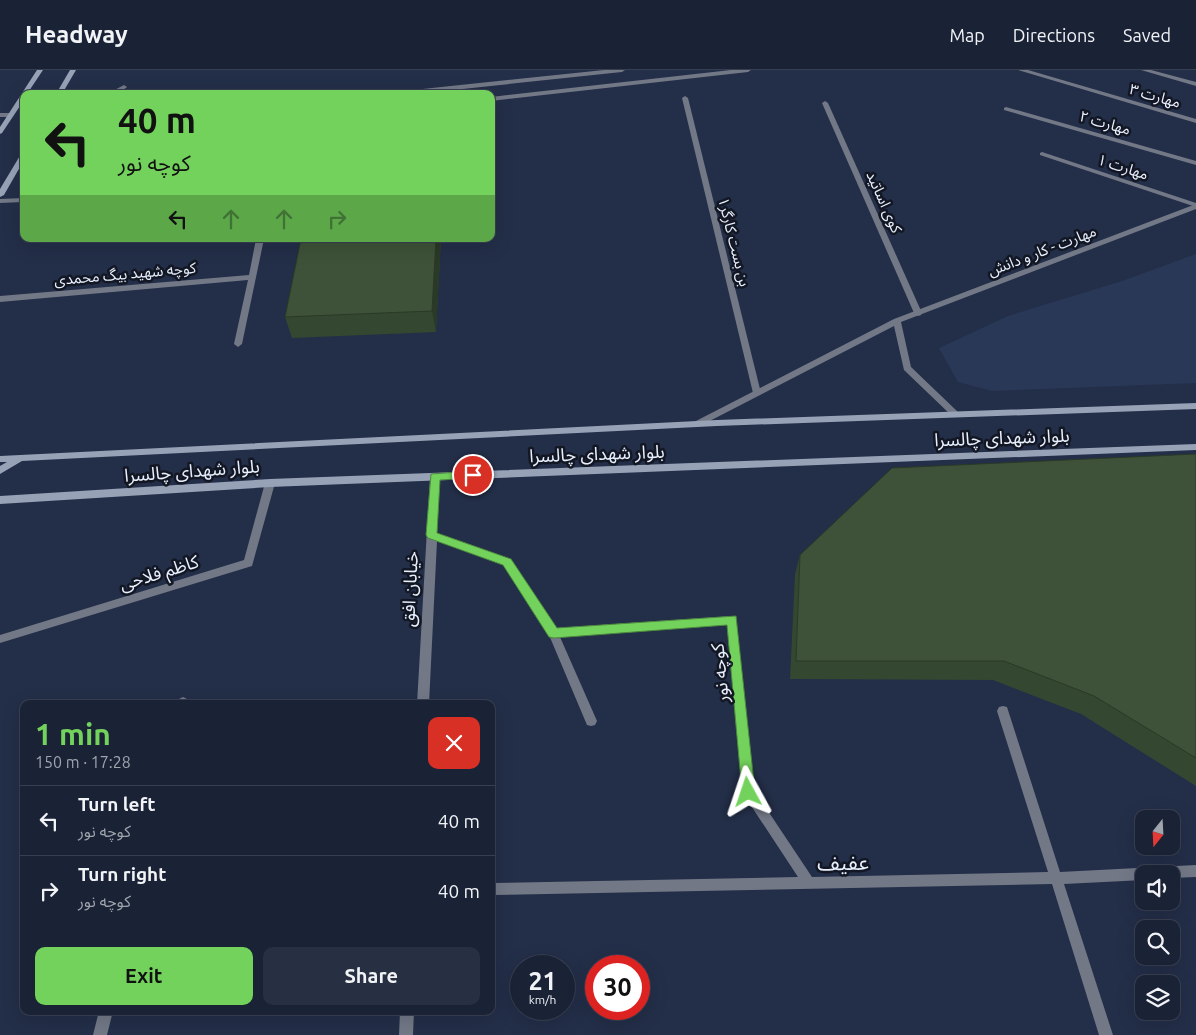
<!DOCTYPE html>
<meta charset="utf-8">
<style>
body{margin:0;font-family:Ubuntu,"Noto Sans Arabic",sans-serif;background:#272f42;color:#f1f3f6;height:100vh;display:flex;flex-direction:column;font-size:19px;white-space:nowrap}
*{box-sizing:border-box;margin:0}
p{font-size:16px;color:#9fa4ad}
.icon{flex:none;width:28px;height:28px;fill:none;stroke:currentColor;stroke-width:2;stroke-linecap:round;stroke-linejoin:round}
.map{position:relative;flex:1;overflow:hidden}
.drawer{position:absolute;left:20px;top:630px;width:475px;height:315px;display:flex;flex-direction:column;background:#1a2236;border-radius:10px;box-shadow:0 5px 20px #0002,0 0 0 1px #383f51}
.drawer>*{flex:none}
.hud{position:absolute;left:20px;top:20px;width:475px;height:152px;border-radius:10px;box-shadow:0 5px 20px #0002,0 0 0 1px #383f51;background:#73d25c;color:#111;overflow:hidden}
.needle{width:32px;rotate:198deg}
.fabs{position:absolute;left:1135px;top:740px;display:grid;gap:10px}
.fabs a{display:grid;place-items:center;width:45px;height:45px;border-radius:10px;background:#1a2236;box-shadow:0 5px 20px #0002,0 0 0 1px #383f51;font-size:25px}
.speed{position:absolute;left:510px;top:885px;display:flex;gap:10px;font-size:25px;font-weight:700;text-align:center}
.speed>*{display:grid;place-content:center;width:65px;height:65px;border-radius:50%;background:#1a2236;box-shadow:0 5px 20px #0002,0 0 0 1px #383f51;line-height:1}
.speed small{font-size:12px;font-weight:400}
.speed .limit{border:8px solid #d22;background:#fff;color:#111}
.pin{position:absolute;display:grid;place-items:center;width:42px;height:42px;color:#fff;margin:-21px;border:2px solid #fff;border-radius:50%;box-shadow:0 1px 5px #0007}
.me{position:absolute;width:55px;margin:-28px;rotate:355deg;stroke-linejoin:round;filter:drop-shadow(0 0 4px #0008)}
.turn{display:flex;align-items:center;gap:18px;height:105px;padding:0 15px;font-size:22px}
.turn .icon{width:65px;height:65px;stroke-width:2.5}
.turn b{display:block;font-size:35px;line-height:42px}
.lanes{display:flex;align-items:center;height:48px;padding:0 15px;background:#0003;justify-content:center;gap:25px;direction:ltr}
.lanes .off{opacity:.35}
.round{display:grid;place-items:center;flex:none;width:52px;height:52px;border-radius:10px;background:#272f42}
.headline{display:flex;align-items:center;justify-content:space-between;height:85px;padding:0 15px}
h1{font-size:30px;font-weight:700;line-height:38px;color:#73d25c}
.cta{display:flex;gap:10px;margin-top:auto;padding:10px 15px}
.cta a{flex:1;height:58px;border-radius:10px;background:#73d25c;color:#111;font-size:20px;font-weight:700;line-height:58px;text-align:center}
.cta a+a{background:#272f42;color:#f1f3f6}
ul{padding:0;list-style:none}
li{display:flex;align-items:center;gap:15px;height:70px;padding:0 15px;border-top:1px solid #383f51}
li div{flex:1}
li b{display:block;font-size:19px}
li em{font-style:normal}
header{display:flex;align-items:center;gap:30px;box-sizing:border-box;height:70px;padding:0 25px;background:#1a2236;border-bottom:1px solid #383f51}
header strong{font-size:24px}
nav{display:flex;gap:28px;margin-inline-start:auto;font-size:18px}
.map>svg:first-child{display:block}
</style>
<header>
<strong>Headway</strong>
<nav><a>Map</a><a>Directions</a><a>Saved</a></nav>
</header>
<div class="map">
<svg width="1196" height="965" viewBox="0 0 1196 965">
<rect width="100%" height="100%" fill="#232e48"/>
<path fill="#2a3858" d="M1196,184V313L992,321L958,312L939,278L1008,246L1122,211Z"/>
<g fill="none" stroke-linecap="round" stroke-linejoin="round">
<path fill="#727886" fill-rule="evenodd" d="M124,15L127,17L126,18L115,24H107Z"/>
<g fill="#727886" fill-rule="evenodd">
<path d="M604,0H625L622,2L415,24H391L394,22Z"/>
<path d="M731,0H751L748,2L491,31V27Z"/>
<path d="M1018,0H1028L1196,49V53Z"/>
<path d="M1141,0H1151L1196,12V16Z"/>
<path d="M685,26L688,28L761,323L757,326L753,323L682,28Z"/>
<path d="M825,31L828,33L922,243L921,245L918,246L914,243L822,33Z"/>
<path d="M1006,37L1196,91V95L1004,40V38Z"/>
<path d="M1042,82L1196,133V137L1040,85V83Z"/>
<path d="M24,128V132L0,133V129Z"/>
<path d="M256,169H264L242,274L238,277L234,274L248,210L0,232V226L249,205Z"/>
<path d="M435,404L440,407L437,463L511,489L556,558L732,546L736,547L754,720L812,807L1048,802L997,641L999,637L1003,636L1007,637L1060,802L1196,795V807L1171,808V804H1144V810L1064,814L1113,965H1099L1052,814L491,825V813L798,807L742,722L727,555L560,567L597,651L595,655L591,656L587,655L549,565L503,495L437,471L429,634H417L430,407Z"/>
<path d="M270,409L275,413L252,496L0,573V565L244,490L265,413Z"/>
<path d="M183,627L187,629L189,634H177L179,629Z"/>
<path d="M99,941H113L107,965H93Z"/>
<path d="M400,941H414L413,965H399Z"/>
</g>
<g fill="#727886" fill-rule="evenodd">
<path d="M0,43H11L14,45L11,47H0Z"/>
<path d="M1196,134V139L901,252L911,297L959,343L960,345L959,347H953L904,300L894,256L700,356H694L692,354L694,352L894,249Z"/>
</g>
<g fill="#97a2b7" fill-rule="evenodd">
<path d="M37,0H43L27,24H24V30L2,63L0,64V57Z"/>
<path d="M70,0H76L62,24H56Z"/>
<path d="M24,82V90L4,125L0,127V119L21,84Z"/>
<path d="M1196,333V339L717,356L22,391L0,404V396L7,392H0V386L717,350Z"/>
<path d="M1196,374V380L270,417L0,434V426L270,409Z"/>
</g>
</g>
<g fill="#344730">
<path d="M301,169H441L436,262L292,268L285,247Z"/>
<path d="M1196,384V716L1081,644L993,610L790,609L795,504L800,485Z"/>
</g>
<path fill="#2b3927" d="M436,169H441L436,262L432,241Z"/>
<g fill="#3d5238" stroke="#2b3927">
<path d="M301,169H436L432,241L285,247Z"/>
<path d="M1196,384V688L1094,626L1004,591H796L800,485L892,398Z"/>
</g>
<path fill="#73d25c" stroke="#4b883c" d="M473,401L477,402V408L440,410L437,463L511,489L557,558L736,546L755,722L753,727L748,729L744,727L742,722L727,555L554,568L549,567L503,495L428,468L426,465L431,404Z"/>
<g text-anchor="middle" stroke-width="5" stroke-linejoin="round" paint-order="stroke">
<g font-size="15" fill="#e8effd" stroke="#121723">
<text transform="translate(1155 26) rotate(16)" y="5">مهارت ۳</text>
<text transform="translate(1105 53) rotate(16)" y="5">مهارت ۲</text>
<text transform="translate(1123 97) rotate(18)" y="5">مهارت ۱</text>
<text transform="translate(884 132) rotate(66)" y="5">کوی اساتید</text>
<text transform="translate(734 172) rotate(76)" y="5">بن بست کارگر۱</text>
<text transform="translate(1042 181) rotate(-21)" y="5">مهارت - کار و دانش</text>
<text transform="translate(125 204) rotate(-5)" y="5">کوچه شهید بیگ محمدی</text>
</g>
<g font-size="18" fill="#e8effd" stroke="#121723">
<text transform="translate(1002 368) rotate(-2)" y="6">بلوار شهدای چالسرا</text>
<text transform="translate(597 384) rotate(-2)" y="6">بلوار شهدای چالسرا</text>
<text transform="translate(192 401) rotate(-4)" y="6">بلوار شهدای چالسرا</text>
<text transform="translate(159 503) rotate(-17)" y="6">کاظم فلاحی</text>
<text transform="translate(410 519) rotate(-87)" y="6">خیابان افق</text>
<text transform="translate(720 603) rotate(-95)" y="6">کوچه نور</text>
</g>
<g font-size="21" fill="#e8effd" stroke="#121723">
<text transform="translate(843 793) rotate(-1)" y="7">عفیف</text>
</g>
</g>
</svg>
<div class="fabs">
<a><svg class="needle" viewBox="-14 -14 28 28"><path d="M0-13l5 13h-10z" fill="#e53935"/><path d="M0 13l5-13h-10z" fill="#9fa4ad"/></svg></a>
<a><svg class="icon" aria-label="sound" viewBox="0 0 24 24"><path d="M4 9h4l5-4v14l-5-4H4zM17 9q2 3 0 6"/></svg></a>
<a><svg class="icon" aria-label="search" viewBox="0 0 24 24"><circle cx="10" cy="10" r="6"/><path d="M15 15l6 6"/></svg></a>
<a><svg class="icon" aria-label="layers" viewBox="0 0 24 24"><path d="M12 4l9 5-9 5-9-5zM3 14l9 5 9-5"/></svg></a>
</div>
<div class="speed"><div>21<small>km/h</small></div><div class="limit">30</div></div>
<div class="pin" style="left:473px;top:405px;background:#d93025"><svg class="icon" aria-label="arrive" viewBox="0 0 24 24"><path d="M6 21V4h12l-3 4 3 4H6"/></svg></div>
<svg class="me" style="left:748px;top:722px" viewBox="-20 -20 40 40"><path d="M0-17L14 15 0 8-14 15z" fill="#73d25c" stroke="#fff" stroke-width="4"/></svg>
<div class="hud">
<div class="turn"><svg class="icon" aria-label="left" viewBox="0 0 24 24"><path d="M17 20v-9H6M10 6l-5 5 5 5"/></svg><div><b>40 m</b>کوچه نور</div></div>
<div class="lanes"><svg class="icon" aria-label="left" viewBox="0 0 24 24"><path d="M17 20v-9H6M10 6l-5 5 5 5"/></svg><svg class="icon off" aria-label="ahead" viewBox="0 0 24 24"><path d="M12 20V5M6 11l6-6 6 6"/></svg><svg class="icon off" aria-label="ahead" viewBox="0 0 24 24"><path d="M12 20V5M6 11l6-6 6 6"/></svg><svg class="icon off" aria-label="right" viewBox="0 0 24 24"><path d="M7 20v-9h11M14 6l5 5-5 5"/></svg></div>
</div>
<section class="drawer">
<div class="headline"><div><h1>1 min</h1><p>150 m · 17:28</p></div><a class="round" style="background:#d93025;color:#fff"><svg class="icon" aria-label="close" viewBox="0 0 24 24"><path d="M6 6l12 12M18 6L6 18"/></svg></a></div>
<ul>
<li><svg class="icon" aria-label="left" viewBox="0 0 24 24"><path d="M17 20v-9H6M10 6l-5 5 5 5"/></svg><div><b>Turn left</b><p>کوچه نور</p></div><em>40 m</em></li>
<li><svg class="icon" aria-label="right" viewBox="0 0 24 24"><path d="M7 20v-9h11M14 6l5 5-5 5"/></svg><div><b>Turn right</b><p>کوچه نور</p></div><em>40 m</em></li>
</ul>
<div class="cta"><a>Exit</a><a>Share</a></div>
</section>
</div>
